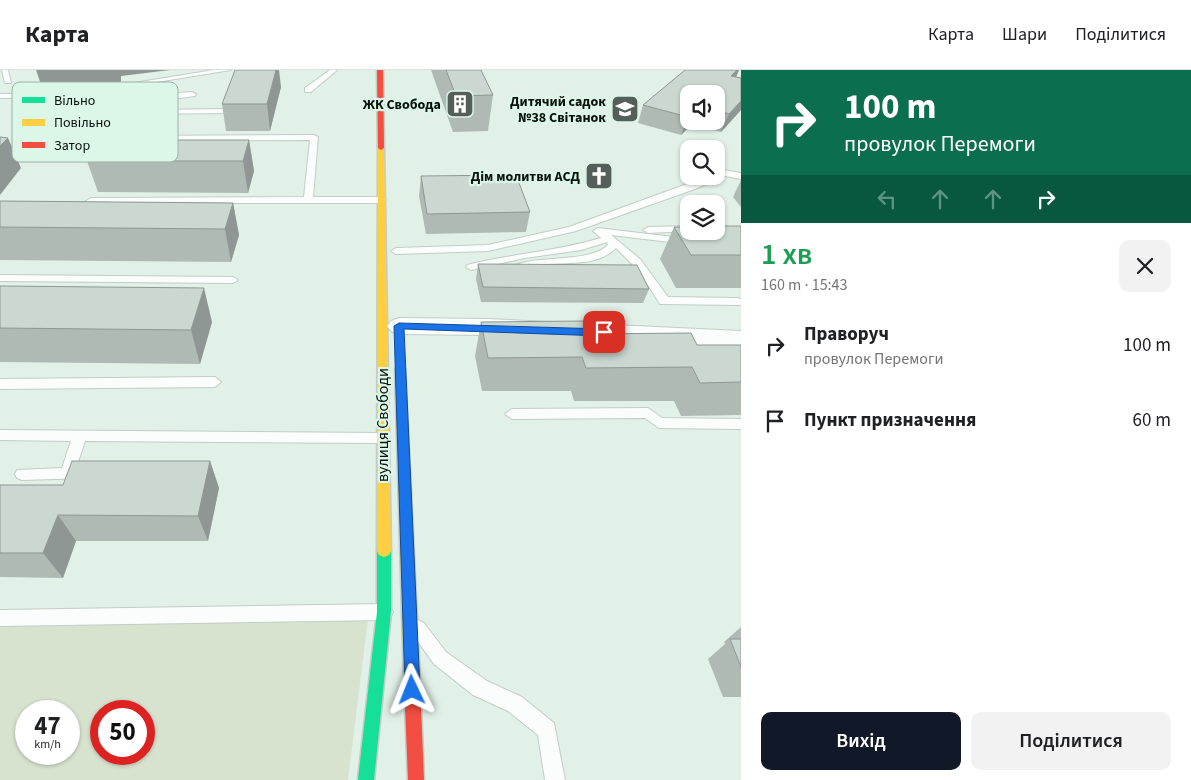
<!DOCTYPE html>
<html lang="uk">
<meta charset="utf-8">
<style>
body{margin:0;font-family:"Source Sans 3",sans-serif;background:#f2f2f2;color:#202124;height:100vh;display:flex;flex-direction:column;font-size:19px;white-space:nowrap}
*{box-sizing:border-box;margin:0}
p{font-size:16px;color:#757577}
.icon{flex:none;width:28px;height:28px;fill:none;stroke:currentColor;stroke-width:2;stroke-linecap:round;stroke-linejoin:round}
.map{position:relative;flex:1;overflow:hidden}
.side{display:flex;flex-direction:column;background:#fff;width:450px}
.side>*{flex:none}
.banner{background:#0b6e4f;color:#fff;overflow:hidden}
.controls{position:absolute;left:680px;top:15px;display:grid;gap:10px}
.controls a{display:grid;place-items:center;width:45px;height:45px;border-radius:10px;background:#fff;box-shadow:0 1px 4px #0004;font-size:25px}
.speed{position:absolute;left:15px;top:630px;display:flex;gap:10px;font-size:25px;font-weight:700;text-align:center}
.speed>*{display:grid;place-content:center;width:65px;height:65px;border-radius:50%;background:#fff;box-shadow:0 1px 4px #0004;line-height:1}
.speed small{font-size:12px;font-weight:400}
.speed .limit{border:8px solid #d22;background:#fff;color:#111}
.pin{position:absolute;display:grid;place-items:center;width:42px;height:42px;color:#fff;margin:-21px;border-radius:10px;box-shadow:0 2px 8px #0006}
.me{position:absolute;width:55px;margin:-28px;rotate:358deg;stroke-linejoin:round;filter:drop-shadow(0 0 4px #0008)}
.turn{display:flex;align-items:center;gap:18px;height:105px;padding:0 20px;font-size:22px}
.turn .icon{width:65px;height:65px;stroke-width:2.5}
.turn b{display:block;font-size:35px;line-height:42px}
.lanes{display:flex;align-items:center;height:48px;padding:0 20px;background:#0003;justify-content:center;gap:25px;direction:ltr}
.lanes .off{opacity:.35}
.round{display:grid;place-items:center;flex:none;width:52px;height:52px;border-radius:10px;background:#f2f2f2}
.summary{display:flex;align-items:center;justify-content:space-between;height:85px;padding:0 20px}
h1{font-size:30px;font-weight:600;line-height:38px;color:#1e9e55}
.cta{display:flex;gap:10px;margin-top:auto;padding:10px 20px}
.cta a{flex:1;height:58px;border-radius:10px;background:#111827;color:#fff;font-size:20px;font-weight:600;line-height:58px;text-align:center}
.cta a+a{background:#f2f2f2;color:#202124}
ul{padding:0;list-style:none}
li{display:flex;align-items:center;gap:15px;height:75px;padding:0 20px}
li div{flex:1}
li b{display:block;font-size:19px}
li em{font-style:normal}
header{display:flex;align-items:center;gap:30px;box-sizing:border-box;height:70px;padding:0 25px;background:#fff;border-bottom:1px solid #e0e0e0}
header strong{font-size:24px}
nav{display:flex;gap:28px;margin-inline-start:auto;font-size:18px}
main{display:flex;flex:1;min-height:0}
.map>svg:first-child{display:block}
</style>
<header>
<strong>Карта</strong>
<nav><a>Карта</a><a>Шари</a><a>Поділитися</a></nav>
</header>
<main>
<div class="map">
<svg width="741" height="710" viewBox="0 0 741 710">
<rect width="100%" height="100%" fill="#e2f1e8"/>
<path fill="#d8e3cf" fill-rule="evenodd" d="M0,539L369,541L348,710H0ZM26,641H69V684H26ZM101,641H144V684H101Z"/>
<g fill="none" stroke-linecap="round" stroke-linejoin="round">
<defs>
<g id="lane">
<path d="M2,0H8L11,13H5Z"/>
<path d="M214,0H231L82,24L78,22Z"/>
<path d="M330,0H337L311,22H305V18Z"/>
<path d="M192,22L196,24L195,26L165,30L145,40L229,39L233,41L229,43L140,44L127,66L314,65L318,67L313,127H381L386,130L381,133H88L86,131L91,128L304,127L310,70L121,71L117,69C122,60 127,50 133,42C146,26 173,23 192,22Z"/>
<path d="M62,23L63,25L59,27L0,28V24Z"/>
<path d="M724,100L741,103V109L725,106L695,119L576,161L488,181L396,184L391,181L396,178L488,175L569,157L709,106H716V103Z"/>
<path d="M689,156V161H692L648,163L643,160L648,157Z"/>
<path d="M598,158L690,169V173L686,174L611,165L640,189L668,227L737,228L741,229V235L660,234L639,201L616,178C596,198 565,191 540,195C531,197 522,200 513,202L508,199C511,195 516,195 522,193C547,186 590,192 608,175L607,172L581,180L525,188L471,200L466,197L467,195C511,184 558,181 601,168L593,161Z"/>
<path d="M0,205L233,207L238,210L233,213L0,211Z"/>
<path d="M215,307L221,312L215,317L0,319V309Z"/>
<path d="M648,338L662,348L741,349V359L659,358L645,348L512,349L505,344L512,339Z"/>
<path d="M0,360L382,363L387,364L389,368L387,372L382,373L85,371L76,398L90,400L92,404L90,408L22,410L17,408L15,404L17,400L62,398L71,371L0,370Z"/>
<path d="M384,534L390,536L393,542L390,548L384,550L0,556V540Z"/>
<path d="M418,550L424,553L446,582L487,611L522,627L554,653L565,710H545L538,665L508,641L473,625L434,594L409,559L412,553Z"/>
</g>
<path id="street" d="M399,248L487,249L741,261V277L487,265L399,264L391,261L387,256L391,251Z"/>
<path id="fast" d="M384,475L389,477L391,481V542L374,710H358L377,542V481L379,477Z"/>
<g id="slow">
<path d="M381,76L384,78L391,481L389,485L384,487L379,485L377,481L378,78Z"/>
<path d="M400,295L405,299L420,612L417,617L412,620L407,617L404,612L395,299Z"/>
</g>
<g id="jam">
<path d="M377,0H383L384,78L381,80L378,78Z"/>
<path d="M412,604L417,607L420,612L424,710H408L404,612L407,607Z"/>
</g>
</defs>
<use href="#lane" stroke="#c1cdc6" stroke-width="2"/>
<use href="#street" stroke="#c1cdc6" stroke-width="2"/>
<use href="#fast" stroke="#c1cdc6" stroke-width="3"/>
<use href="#slow" stroke="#c1cdc6" stroke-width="3"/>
<use href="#jam" stroke="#c1cdc6" stroke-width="3"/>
<use href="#lane" fill="#fbfdfc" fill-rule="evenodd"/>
<use href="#street" fill="#fbfdfc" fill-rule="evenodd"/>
<use href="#fast" fill="#16e098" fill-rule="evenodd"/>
<use href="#slow" fill="#ffcf43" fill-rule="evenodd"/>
<use href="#jam" fill="#f24e42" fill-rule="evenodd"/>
</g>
<g fill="#afbab5" fill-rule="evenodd">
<path d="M431,0H481L493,25L488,61L453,62Z"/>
<path d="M685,0H739L736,7L741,8V40L721,62L692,54L681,65L638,53L643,35ZM689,24H716V51H689Z"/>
<path d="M281,17L270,61H226L222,34Z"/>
<path d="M249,70L254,101L248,123L98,122L87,91Z"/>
<path d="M421,106L530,142L526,162L426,164L419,126Z"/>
<path d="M741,110V137L733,127Z"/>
<path d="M0,131L233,133L239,165L231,192L0,190Z"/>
<path d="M741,156V218H676L660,189L674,157Z"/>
<path d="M478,194L649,219L643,233L481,232L476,209Z"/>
<path d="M0,216L212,252L200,294L0,292Z"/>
<path d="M481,252L697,275H741V345L681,346L674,331H574L571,321H482L475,286Z"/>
<path d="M210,391L219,418L208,471H76L63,508L0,507V415H63Z"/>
<path d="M741,557V627H723L708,589L725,574L724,572Z"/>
</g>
<g fill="#8e9793">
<path d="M36,0H170L121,6V12L43,20Z"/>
<path d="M276,0H279L281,17L270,61L267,34Z"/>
<path d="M737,0H739L733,14L731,6Z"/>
<path d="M103,29L105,35L46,45L45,42L41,43L39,36Z"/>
<path d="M741,31V40L721,62L729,44Z"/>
<path d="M689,46V51H694L692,54L681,65Z"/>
<path d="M8,68L21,98L0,125V76Z"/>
<path d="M249,70L254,101L248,123L243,91Z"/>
<path d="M233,133L239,165L231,192L225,159Z"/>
<path d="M204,218L212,252L200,294L191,260Z"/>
<path d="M210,391L219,418L208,471L198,446Z"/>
<path d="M58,445L76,471L63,508L43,483Z"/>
</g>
<g fill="#cbd8d2" stroke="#8e9793">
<path d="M235,0H276L267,34H222Z"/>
<path d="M446,0H481L493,25L456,26Z"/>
<path d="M685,0H737L731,6L741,8V31L729,44L716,40V24H689V46L688,47L643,35Z"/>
<path d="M0,67L8,68L0,76Z"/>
<path d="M101,70H249L243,91H87Z"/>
<path d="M516,105L530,142L427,144L421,106Z"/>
<path d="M0,131L233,133L225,159L0,157Z"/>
<path d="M716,156H741V185H691L674,157H689V161H716Z"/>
<path d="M478,194L637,195L649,219L483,217Z"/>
<path d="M0,216L204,218L191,260L0,258Z"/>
<path d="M584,251L589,264L691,263L697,275H741V312L700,313L692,297L586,298L582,287L488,288L481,252Z"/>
<path d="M72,391H210L198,446L58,445L43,483H0V415H63Z"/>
<path d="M730,569H741V597Z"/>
</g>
<path fill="#1a73e8" stroke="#114b97" d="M399,253L604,259L609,262L604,266L404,259L420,620L418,625L412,627L407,625L405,620L394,256Z"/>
<defs>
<symbol id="building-square" viewBox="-11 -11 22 22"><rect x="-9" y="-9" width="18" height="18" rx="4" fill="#545f59" stroke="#dcf7e7"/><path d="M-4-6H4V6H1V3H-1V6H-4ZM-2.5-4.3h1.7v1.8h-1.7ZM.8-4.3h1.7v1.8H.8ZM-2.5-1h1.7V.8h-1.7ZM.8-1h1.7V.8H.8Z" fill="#fff"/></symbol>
<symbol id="school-square" viewBox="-11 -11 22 22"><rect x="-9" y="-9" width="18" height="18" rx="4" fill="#545f59" stroke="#dcf7e7"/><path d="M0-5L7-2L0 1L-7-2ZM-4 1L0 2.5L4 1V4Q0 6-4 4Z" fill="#fff"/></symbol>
<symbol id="church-square" viewBox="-11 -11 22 22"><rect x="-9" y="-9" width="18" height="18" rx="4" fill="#545f59" stroke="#dcf7e7"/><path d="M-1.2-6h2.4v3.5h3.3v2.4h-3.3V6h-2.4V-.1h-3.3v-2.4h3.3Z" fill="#fff"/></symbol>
</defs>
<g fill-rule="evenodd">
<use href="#building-square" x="444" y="18" width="32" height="32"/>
<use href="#school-square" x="609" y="23" width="32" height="32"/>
<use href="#church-square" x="583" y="90" width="32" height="32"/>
</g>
<g text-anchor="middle" stroke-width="4.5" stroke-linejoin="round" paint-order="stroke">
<g font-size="14" font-weight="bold" fill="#08110c" stroke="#dcf7e7" text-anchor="end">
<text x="606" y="36">Дитячий садок<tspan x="606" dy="16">№38 Світанок</tspan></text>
<text x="441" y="39">ЖК Свобода</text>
<text x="580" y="111">Дім молитви АСД</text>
</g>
<g font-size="16" fill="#08110c" stroke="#dcf7e7">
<text transform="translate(382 355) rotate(-90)" y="6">вулиця Свободи</text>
</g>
</g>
<rect x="12" y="12" width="166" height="80" rx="8" fill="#dcf7e7" stroke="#9cb2a5" stroke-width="1"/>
<rect x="22" y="27" width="23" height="6" fill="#16e098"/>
<rect x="22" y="49" width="23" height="7" fill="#ffcf43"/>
<rect x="22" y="72" width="23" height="6" fill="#f24e42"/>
<g font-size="14" fill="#08110c">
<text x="54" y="35">Вільно</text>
<text x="54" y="57">Повільно</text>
<text x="54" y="80">Затор</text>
</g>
</svg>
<div class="controls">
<a><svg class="icon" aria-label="sound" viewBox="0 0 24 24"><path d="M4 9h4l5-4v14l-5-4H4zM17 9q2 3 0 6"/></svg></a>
<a><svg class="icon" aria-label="search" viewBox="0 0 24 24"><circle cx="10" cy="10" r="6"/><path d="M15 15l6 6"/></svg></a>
<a><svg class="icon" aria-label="layers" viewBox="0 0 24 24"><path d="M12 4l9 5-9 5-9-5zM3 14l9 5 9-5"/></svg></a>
</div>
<div class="speed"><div>47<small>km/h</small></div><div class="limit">50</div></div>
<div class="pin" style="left:604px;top:262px;background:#d93025"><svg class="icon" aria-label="arrive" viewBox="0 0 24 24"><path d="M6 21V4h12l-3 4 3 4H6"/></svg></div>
<svg class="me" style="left:412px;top:620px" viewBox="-20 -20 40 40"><path d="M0-17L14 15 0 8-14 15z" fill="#1a73e8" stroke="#fff" stroke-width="4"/></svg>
</div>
<section class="side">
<div class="banner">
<div class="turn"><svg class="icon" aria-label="right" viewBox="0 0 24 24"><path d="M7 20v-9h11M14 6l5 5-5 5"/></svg><div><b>100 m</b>провулок Перемоги</div></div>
<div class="lanes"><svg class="icon off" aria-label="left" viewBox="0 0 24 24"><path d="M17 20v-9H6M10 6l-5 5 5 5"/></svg><svg class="icon off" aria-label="ahead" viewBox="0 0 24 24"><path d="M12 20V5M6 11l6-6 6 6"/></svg><svg class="icon off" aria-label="ahead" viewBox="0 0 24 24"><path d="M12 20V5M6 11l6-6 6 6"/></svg><svg class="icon" aria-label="right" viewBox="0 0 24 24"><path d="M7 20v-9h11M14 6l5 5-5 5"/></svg></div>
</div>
<div class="summary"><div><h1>1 хв</h1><p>160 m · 15:43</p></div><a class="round"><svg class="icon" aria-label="close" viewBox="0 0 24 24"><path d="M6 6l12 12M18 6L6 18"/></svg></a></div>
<ul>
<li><svg class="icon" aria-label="right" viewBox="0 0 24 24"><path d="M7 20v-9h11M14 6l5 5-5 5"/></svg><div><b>Праворуч</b><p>провулок Перемоги</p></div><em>100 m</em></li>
<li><svg class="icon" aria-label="arrive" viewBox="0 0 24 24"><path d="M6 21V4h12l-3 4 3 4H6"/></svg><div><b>Пункт призначення</b></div><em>60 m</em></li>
</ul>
<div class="cta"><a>Вихід</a><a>Поділитися</a></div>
</section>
</main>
